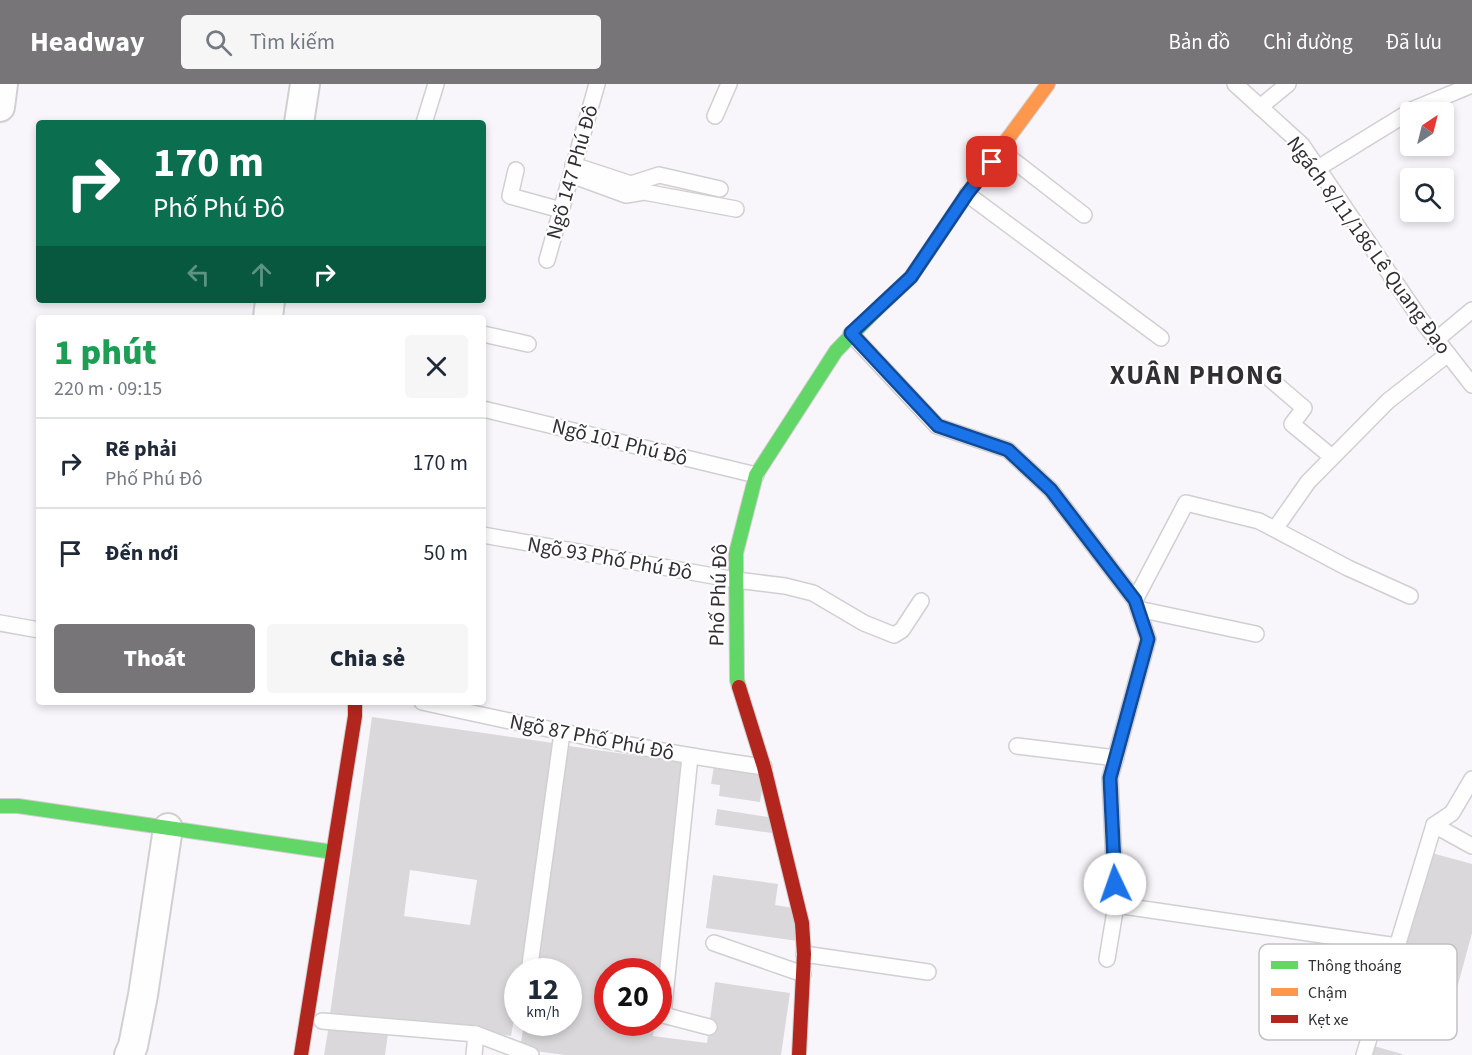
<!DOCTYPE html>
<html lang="vi">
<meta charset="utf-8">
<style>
body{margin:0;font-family:"Source Sans 3",sans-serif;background:#f6f6f7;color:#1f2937;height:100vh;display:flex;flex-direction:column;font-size:22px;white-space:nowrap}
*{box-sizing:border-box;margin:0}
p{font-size:20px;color:#747a83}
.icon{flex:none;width:33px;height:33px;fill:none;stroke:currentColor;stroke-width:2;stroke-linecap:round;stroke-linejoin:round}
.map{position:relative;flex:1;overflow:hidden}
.side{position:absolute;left:36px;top:231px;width:450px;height:390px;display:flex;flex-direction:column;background:#fff;border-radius:6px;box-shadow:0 3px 9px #0003}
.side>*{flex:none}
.hud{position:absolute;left:36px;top:36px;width:450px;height:183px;border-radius:6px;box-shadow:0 3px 9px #0003;background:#0b6e4f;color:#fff;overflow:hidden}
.needle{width:39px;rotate:35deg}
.buttons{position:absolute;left:1400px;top:18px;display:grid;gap:12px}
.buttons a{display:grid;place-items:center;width:54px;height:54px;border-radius:6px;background:#fff;box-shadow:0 3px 9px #0003;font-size:30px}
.speed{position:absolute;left:504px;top:874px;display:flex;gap:12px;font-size:30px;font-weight:700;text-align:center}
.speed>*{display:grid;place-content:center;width:78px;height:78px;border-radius:50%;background:#fff;box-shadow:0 3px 9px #0003;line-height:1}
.speed small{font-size:15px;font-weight:400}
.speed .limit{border:9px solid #d22;background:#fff;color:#111}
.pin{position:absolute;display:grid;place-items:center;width:51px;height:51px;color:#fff;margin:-26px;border-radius:12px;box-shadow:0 3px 9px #0006}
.me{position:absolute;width:66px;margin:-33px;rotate:357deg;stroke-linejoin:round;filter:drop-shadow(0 0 4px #0008)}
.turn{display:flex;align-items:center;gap:21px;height:126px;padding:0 18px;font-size:27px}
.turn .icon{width:78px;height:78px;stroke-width:2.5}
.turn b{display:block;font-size:42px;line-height:51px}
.lanes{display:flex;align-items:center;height:57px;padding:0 18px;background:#0003;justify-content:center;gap:30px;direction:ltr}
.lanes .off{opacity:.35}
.round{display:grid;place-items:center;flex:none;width:63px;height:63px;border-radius:6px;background:#f6f6f7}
.headline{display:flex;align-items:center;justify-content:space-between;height:102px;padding:0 18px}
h1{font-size:36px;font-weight:800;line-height:45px;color:#1e9e55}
.cta{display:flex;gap:12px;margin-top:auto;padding:12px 18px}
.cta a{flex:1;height:69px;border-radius:6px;background:#777578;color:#fff;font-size:24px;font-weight:800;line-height:69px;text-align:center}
.cta a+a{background:#f6f6f7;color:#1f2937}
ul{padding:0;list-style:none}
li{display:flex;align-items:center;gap:18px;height:90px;padding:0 18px;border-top:2px solid #e0e1e3}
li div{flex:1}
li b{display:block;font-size:22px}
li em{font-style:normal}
header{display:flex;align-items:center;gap:36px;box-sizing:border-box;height:84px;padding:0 30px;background:#777578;color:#fff}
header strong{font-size:28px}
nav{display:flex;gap:33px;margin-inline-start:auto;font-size:21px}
.search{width:420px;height:54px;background:#f6f6f7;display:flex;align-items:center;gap:15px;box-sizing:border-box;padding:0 21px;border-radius:6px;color:#747a83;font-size:22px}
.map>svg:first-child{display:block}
</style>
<header>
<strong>Headway</strong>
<div class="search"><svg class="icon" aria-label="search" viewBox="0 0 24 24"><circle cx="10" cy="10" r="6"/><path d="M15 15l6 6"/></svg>Tìm kiếm</div>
<nav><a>Bản đồ</a><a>Chỉ đường</a><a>Đã lưu</a></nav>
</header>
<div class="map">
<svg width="1472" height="971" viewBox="0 0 1472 971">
<rect width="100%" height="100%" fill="#f9f6fb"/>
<g fill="#dad8db" fill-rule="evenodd">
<path d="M372,633L560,660L528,888H518V912L511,952L390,935L389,939L330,930ZM410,786L477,796L470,841L404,832Z"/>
<path d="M562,661L688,679L659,888H608V939H655L653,952L707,959L715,898L790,909L781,971H565L520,965L524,939H568V888H531Z"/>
<path d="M714,682L765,689L760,718L719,712L720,701L711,700Z"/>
<path d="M717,725L774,734L772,749L715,741Z"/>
<path d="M1428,768L1472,780V849L1444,952L1382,935Z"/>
<path d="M713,791L778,800L775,821L794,824L798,857L706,844Z"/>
<path d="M329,941L388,949L385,971H324Z"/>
<path d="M1374,962L1402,970V971H1371Z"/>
</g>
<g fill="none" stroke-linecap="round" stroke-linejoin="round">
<defs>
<g id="lane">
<path d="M1235,0L1302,61L1419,233L1472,301"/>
<path d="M1260,23L1288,0"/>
<path d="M715,32L729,0"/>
<path d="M424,39L436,0"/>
<path d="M1000,66L1084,131"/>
<path d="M573,81L631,100L659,91L720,105"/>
<path d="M1318,84L1414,25L1472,1"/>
<path d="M516,86L510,112L561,126"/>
<path d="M571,91L626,111L644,108L736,125"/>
<path d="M967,110L1161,254"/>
<path d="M547,176L597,0"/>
<path d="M483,250L528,260"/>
<path d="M851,250L937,342L1008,366L1051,406L1135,516L1148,555L1110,694L1116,821L1107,875"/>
<path d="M1436,256L1472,226"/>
<path d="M1270,295L1304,324L1292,340L1332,373"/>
<path d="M483,325L756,391"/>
<path d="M1275,445L1308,398L1388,317L1448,270"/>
<path d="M483,451L736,496L785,502L813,509L864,539L894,551L902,546L921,517"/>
<path d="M1135,516L1186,419L1259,437L1348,484L1410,512"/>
<path d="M1138,525L1256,550"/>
<path d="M0,539L39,546"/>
<path d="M422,618C535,643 649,667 764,683"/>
<path d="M1017,662L1116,674"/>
<path d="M690,673L663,931L709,943"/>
<path d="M1434,741L1472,762"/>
<path d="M1116,821L1397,862"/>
<path d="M714,859L803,890"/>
<path d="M804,870L928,888"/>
<path d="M529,888L562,649"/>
<path d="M322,937L476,950L531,971"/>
<path d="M474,971L476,950"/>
<path d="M1364,971L1434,741L1452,729L1472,695"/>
</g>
<g id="street">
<path d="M0,23L3,0"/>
<path d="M299,39L305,0"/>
<path d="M268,234L270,216"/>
<path d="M129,971L133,962L143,911L168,744"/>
</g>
<g id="fast">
<path d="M739,603L737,596L736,469L756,391L836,267L875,227"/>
<path d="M0,722H18L333,768"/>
</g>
<path id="slow" d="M875,227L911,193L967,110L1048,0"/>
<g id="jam">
<path d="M739,603L764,683L802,839L804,870L799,971"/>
<path d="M301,971L355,632V618"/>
</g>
</defs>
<use href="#lane" stroke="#d1cfd2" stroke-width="18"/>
<use href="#street" stroke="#d1cfd2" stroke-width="32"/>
<use href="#fast" stroke="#d1cfd2" stroke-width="16"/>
<use href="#slow" stroke="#d1cfd2" stroke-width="16"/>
<use href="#jam" stroke="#d1cfd2" stroke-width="16"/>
<use href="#lane" stroke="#fefefe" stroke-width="15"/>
<use href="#street" stroke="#fefefe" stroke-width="28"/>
<use href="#fast" stroke="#63d668" stroke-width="14"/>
<use href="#slow" stroke="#ff974d" stroke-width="14"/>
<use href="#jam" stroke="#b3261e" stroke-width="14"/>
</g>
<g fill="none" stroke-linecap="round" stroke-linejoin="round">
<defs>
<path id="route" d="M992,78L967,110L911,193L851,249L938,342L1008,366L1051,406L1135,516L1148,555L1110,694L1115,800"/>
</defs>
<use href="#route" stroke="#114b97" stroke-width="15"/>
<use href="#route" stroke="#1a73e8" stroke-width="10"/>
</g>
<g text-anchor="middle" stroke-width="4.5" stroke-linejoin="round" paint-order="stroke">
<g font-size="21" fill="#312f32" stroke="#fff">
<text transform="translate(572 88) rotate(-74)" y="7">Ngõ 147 Phú Đô</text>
<text transform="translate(1369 161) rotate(54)" y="7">Ngách 8/11/186 Lê Quang Đạo</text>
<text transform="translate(620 358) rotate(14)" y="7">Ngõ 101 Phú Đô</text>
<text transform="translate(610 474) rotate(10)" y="7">Ngõ 93 Phố Phú Đô</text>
<text transform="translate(718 511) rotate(-88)" y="7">Phố Phú Đô</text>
<text transform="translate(592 653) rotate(11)" y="7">Ngõ 87 Phố Phú Đô</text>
</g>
<g font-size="27" font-weight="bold" letter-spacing="1.5" fill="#312f32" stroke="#fff">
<text x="1197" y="300">XUÂN PHONG</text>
</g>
</g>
<rect x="1259" y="860" width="198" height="96" rx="9" fill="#fff" stroke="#c1c1c2" stroke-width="1.5"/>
<rect x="1271" y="877" width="27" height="8" fill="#63d668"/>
<rect x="1271" y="904" width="27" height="8" fill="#ff974d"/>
<rect x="1271" y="931" width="27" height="8" fill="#b3261e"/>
<g font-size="16" fill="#312f32">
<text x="1308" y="887">Thông thoáng</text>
<text x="1308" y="914">Chậm</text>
<text x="1308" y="941">Kẹt xe</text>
</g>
</svg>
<div class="buttons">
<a><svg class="needle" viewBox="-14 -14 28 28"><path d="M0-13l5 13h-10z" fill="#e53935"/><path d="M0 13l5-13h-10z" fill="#747a83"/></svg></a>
<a><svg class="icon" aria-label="search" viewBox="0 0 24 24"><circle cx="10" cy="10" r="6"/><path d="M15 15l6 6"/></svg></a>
</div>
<div class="speed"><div>12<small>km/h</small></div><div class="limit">20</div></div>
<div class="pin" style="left:992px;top:78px;background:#d93025"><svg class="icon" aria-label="arrive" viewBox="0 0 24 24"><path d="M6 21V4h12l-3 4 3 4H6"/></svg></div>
<svg class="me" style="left:1115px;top:800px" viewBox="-20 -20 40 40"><circle r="19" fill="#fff"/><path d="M0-13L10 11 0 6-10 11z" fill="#1a73e8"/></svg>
<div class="hud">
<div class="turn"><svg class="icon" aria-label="right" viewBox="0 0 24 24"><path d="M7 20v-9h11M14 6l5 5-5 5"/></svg><div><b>170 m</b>Phố Phú Đô</div></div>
<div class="lanes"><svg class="icon off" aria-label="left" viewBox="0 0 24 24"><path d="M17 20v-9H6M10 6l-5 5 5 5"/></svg><svg class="icon off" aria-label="ahead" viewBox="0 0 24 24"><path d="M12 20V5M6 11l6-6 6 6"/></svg><svg class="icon" aria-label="right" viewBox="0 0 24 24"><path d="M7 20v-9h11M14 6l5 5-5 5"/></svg></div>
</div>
<section class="side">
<div class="headline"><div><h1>1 phút</h1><p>220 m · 09:15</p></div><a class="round"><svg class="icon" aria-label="close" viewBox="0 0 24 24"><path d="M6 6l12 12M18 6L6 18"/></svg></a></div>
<ul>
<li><svg class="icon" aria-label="right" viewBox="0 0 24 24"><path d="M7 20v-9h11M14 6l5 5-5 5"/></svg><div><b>Rẽ phải</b><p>Phố Phú Đô</p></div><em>170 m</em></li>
<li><svg class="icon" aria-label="arrive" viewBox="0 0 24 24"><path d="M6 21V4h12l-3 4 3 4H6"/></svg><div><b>Đến nơi</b></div><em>50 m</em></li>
</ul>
<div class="cta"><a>Thoát</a><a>Chia sẻ</a></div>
</section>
</div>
